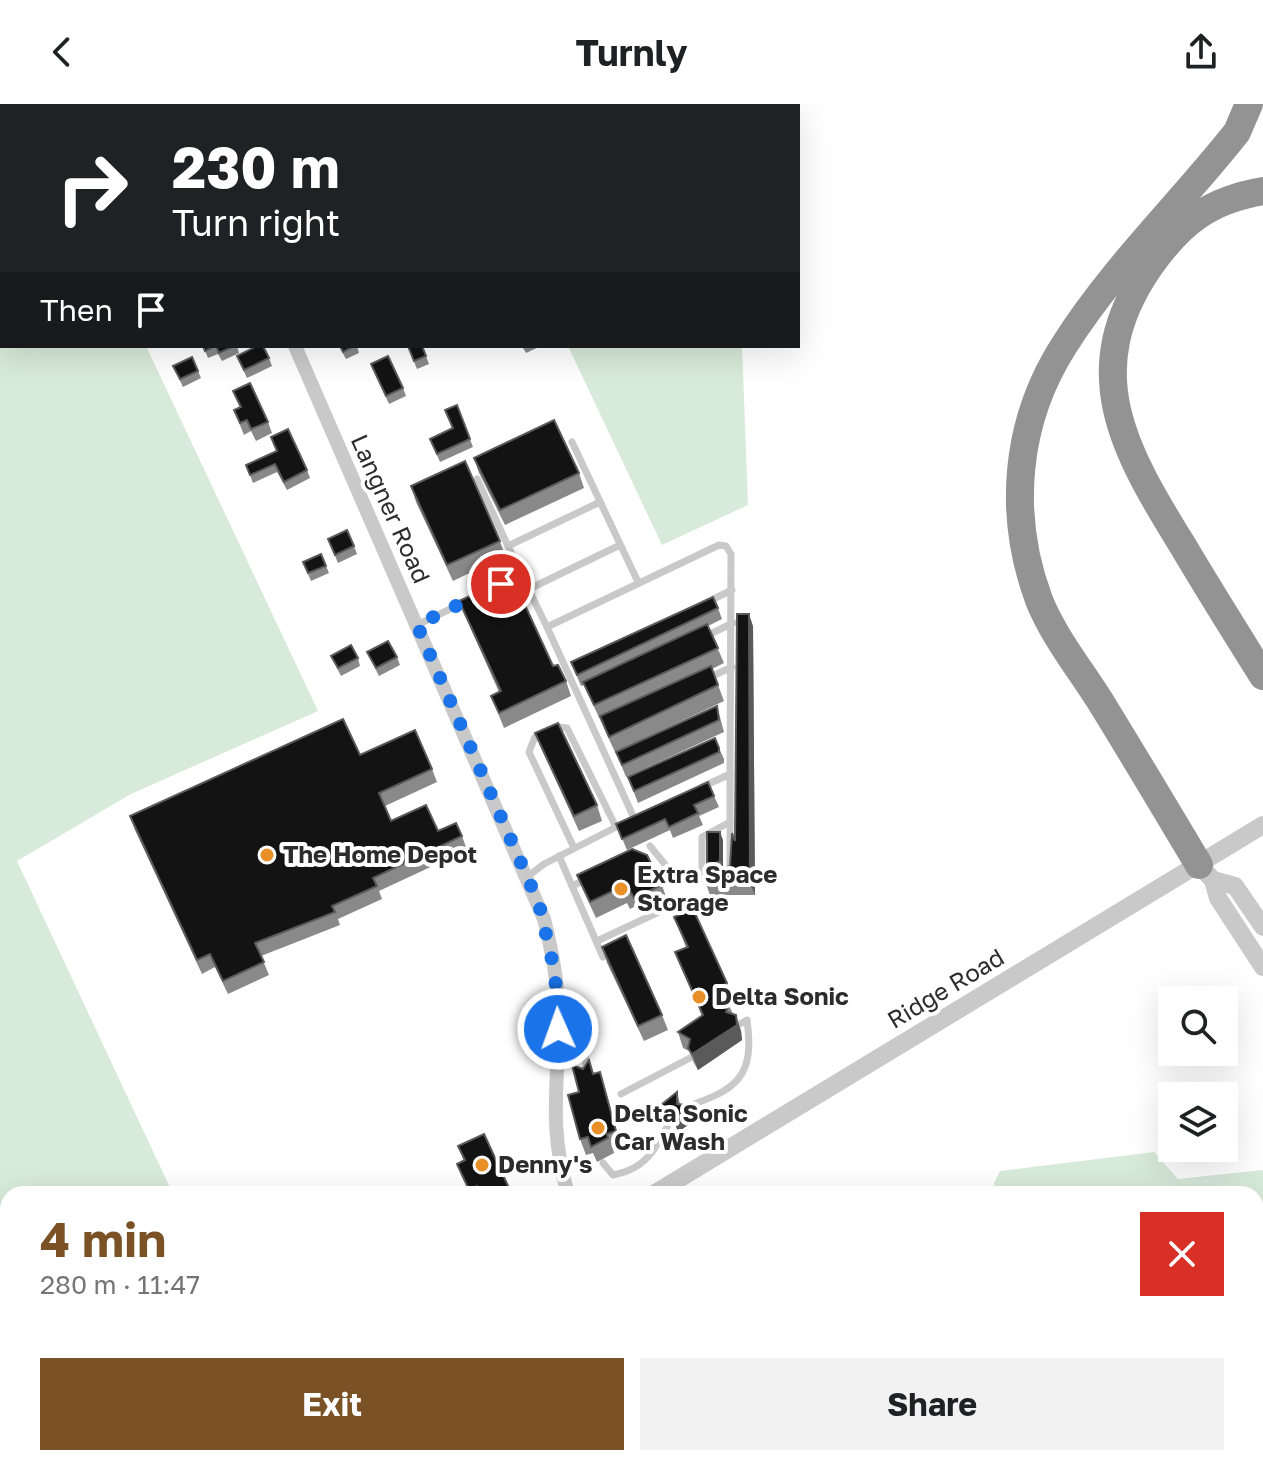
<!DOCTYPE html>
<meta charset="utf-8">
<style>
body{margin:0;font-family:"Golos Text",sans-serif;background:#f2f2f2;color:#202124;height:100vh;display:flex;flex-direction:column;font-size:30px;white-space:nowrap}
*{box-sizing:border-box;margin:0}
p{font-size:26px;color:#757577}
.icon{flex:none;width:44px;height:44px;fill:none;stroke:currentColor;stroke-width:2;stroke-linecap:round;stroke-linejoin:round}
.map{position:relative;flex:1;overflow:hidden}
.details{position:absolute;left:0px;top:1082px;width:1264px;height:280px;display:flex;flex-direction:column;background:#fff;border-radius:24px 24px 0 0;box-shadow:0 8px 32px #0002}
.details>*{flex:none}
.banner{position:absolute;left:0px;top:0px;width:800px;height:244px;box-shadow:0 8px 32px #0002;background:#202124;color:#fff;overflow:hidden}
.controls{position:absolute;left:1158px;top:882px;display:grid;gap:16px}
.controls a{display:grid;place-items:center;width:80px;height:80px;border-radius:0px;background:#fff;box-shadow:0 8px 32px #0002;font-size:40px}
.pin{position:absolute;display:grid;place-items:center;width:68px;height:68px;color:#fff;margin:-34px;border:4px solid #fff;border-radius:50%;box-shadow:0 2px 8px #0007}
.me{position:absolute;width:88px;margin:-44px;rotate:358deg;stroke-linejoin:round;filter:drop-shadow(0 0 6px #0008)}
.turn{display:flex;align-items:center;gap:28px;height:168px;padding:0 40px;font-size:36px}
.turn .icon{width:104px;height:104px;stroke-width:2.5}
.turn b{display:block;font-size:56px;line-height:68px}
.then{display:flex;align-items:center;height:76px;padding:0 40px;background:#0003;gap:16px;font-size:30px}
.round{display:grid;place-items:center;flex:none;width:84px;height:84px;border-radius:0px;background:#f2f2f2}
.head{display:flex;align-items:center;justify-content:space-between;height:136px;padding:0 40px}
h1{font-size:48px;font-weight:700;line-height:60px;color:#7a5225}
.action{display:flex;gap:16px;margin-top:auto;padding:16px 40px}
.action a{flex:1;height:92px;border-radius:0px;background:#7a5225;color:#fff;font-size:32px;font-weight:700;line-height:92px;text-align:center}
.action a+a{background:#f2f2f2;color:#202124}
header{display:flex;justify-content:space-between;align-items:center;height:104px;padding:0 40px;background:#fff;font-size:36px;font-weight:700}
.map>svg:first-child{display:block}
</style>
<header><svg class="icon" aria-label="back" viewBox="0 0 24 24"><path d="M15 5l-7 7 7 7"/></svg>Turnly<svg class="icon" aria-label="share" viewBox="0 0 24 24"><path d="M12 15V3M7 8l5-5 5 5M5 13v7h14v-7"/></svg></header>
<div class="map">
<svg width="1263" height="1362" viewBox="0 0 1263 1362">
<rect width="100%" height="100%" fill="#fff"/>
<g fill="#d8eada">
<path d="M0,0L28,2H2V242H146L318,607L131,690L17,757L173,1090H8V1294L0,1298Z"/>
<path d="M204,0H733V2H205Z"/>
<path d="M568,242H742L748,401L662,441Z"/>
<path d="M1154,1048L1178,1075L1263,1066V1362H1000L1001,1354H1256V1090H994V1079L1000,1067Z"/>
</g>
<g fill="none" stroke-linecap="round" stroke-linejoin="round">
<g stroke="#c9c9c9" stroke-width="7">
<path d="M572,338L638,478"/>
<path d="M477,375L521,470"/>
<path d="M508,442L600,398"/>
<path d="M505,478L521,470L547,523"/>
<path d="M529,485L620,441"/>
<path d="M705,499L732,486"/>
<path d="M417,521L469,496"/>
<path d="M706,532L733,519"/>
<path d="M708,574L732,563"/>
<path d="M702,683L730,670V760"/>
<path d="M634,714L547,523L719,441L726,442L731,450L730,670"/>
<path d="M650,742L677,775L715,774"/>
<path d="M574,744L529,648L535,633L559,623L567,624L616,723"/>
<path d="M559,752L572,782L587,775"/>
<path d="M527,773L544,760L622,720"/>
<path d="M702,774V733L730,718"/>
<path d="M572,782L603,853"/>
<path d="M597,837L678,799"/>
<path d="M584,920L586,968"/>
<path d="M621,990L690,954"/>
<path d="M685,1003C737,986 755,973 747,916L738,921"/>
<path d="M603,1059L613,1071C646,1065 656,1045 670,1017"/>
</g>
<g stroke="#c9c9c9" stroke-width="14">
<path d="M184,0L185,2"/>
<path d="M295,242L544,815C551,843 557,872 558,900C561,972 546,1016 568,1090"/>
</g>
<g stroke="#c9c9c9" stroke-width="18">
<path d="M1199,761L1213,776L1218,794L1263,863"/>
<path d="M1213,776L1235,782L1263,823"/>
<path d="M654,1090L1263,721"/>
<path d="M230,1362L241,1354"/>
</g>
<g stroke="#939393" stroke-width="28">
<path d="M1263,87C1210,96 1181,118 1150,162C1077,267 1124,347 1183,442C1209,486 1236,529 1263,572"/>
<path d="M1199,761C1168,709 1137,657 1105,605C1084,570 1054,534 1039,496C1007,410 1015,317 1065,240C1113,164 1181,99 1237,28L1249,0"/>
</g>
</g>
<g fill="#898989">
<path d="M203,242H237L239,249L222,257L218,250L208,254Z"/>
<path d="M339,242H357L359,249L346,255Z"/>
<path d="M408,242H422L429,260L417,265Z"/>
<path d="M522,242H541L526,249Z"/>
<path d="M237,252L269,254L272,262L247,274Z"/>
<path d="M371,260L403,284L406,292L389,300Z"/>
<path d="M173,262L198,267L201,274L183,283Z"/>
<path d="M233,287L268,318L272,329L256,337L251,327L244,331L234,306L240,303Z"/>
<path d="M457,301L473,343L440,358L430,335L452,324Z"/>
<path d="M271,333L307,366L310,374L287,386L277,368L253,379L246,361L277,347Z"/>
<path d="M474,354L579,369L584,384L505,421L479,369Z"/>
<path d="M411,382L500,437L505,452L453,477L416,398Z"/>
<path d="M328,435L354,442L357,450L338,459Z"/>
<path d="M321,450L329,469L311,477L303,458Z"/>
<path d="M459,497L553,562L566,577L571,592L504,624L491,592L499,588L465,512Z"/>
<path d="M718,504L722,515L708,522L724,559L712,565L724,597L615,648L584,581L581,582L571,558Z"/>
<path d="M753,522L755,791H710L706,780L710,767L707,759L723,736V764L730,762L735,737Z"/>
<path d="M367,548L397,553L400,561L379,572Z"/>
<path d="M331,552L358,554L360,562L341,572Z"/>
<path d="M717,602L724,628L626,673L616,648Z"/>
<path d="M535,629L597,701L602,717L579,727L541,644Z"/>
<path d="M719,644L724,655V659L638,699L628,673Z"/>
<path d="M360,651L432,665L437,678L385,702L391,717L462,732L467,746L379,787L382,795L338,815L340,821L261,852L269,871L228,890L215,863L202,870L135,726L130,712Z"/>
<path d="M714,692L719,703L699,712L703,721L673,734L670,726L627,746L616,720Z"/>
<path d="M647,751L662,781L667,796L639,810L636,802L630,805L627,799L596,814L583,786L577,771Z"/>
<path d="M674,813L727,879L733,895L727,897L741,927L742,936L698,966L694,959L689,947L683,944L678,928L702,912L675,848L686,843Z"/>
<path d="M602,843L662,911L668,926L644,937L607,859Z"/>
<path d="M589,956L594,970L605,984L621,1043L613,1045L614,1049L597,1058L593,1049L586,1051L580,1035L579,988L583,965Z"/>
<path d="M677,988L680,1000L692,1009L695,1016L678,1028L674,1012L664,1008L661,1001Z"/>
<path d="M458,1042L509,1084L512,1090H470L457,1060L464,1057Z"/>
</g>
<g fill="#5a5a5a">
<path d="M749,510L753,522L755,791L750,779Z"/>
<path d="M720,728L723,736V765L720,757Z"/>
<path d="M736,911L741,927L742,936L698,966L692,950Z"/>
<path d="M692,1009L695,1016L678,1028L675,1020Z"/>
</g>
<g fill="#131313" stroke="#5a5a5a" stroke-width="2">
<path d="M203,242H215L205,247Z"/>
<path d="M216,242H234L219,249Z"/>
<path d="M257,242H263L269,254L244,266L237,252Z"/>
<path d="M340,242H354L343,248Z"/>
<path d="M408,242H422L426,252L414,257Z"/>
<path d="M388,252L403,284L386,292L371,260Z"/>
<path d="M192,253L198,267L180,275L173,262Z"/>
<path d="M250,279L268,318L251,325L247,316L240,319L234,306L241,303L233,287Z"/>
<path d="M457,301L470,335L437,350L430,335L453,324L445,306Z"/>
<path d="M554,316L579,369L500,406L474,354Z"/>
<path d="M288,325L307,366L284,378L275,360L250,371L246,361L277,347L271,333Z"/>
<path d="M465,357L500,437L447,461L411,382Z"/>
<path d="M347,426L354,442L335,451L328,435Z"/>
<path d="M321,450L326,462L308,469L303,458Z"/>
<path d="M512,473L553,562L558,561L566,577L499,609L491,592L501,587L459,497Z"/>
<path d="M713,493L718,504L577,571L571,558Z"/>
<path d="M737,510H749L750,779L706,780V769L730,762L732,729L735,737Z"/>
<path d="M707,520L718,544L594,601L583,578Z"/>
<path d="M388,537L397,553L376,564L367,548Z"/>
<path d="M351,541L358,554L338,564L331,552Z"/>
<path d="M711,562L718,581L609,633L600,612Z"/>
<path d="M717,602L719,616L622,661L616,648Z"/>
<path d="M343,615L360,651L415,626L432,665L379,689L391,717L426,701L438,727L456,719L462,732L373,774L377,782L332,802L335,808L255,839L264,858L223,877L210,850L197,856L130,712Z"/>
<path d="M558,619L597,701L574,712L535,629Z"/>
<path d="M715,634L719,644V648L634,687L628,673Z"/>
<path d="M708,678L714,692L694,701L698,709L669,723L665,715L622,735L616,720Z"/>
<path d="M707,728H720V757L716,759H707Z"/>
<path d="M632,745L647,751L652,761L645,764H653L662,781L634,794L630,787L624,790L621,783L590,798L577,771Z"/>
<path d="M693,805L727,879L720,883L729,900L726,908L736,911L737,921L692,950L688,944L690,935L678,928L703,911L675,848L688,843L674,813Z"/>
<path d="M626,831L662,911L638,922L602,843Z"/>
<path d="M589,956L593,970L600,968L616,1027L607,1030L608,1034L591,1043L588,1033L580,1035L568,991L579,988L572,961L583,965Z"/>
<path d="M677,988V1000L686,1001L692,1009L675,1020L672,1005L661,1001Z"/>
<path d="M484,1030L509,1084L503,1087L504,1090H481L477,1082L469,1086L457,1060L465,1056L458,1042Z"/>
<path d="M642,1354H725L729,1362H645Z"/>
</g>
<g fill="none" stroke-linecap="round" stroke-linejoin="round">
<path stroke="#1a73e8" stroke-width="14" stroke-dasharray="0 25.2" d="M501,480L417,521L539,800L555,869L558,925"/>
</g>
<g fill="#e98f27" stroke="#fff" stroke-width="3">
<circle cx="267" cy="751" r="8"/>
<circle cx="621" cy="785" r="8"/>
<circle cx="699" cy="893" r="8"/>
<circle cx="598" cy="1024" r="8"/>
<circle cx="482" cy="1061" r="8"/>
</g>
<g text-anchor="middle" stroke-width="8" stroke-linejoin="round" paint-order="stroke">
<g font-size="24" fill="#2c2c2c" stroke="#fff">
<text transform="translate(390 405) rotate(66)" y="8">Langner Road</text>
<text transform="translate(946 885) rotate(-31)" y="8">Ridge Road</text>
</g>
<g font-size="24" font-weight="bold" fill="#2c2c2c" stroke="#fff" text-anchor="start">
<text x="283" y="759">The Home Depot</text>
<text x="637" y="779">Extra Space<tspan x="637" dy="28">Storage</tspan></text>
<text x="715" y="901">Delta Sonic</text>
<text x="614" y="1018">Delta Sonic<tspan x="614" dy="28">Car Wash</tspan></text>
<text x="498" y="1069">Denny's</text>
</g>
</g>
</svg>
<div class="controls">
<a><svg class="icon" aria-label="search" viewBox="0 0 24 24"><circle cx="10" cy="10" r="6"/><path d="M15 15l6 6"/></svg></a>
<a><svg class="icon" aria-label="layers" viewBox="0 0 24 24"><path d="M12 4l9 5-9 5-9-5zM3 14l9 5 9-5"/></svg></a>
</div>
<div class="pin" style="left:501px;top:480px;background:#d93025"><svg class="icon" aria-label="arrive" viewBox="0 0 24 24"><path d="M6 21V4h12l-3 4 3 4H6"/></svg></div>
<svg class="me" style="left:558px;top:925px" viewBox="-20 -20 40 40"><circle r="17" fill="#1a73e8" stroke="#fff" stroke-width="3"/><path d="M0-11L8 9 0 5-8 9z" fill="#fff"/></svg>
<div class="banner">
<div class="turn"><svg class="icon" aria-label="right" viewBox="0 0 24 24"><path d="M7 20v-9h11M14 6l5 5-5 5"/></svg><div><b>230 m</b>Turn right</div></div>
<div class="then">Then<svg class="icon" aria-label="arrive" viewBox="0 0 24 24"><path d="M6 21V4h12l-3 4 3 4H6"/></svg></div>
</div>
<section class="details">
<div class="head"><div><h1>4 min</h1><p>280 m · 11:47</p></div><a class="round" style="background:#d93025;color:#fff"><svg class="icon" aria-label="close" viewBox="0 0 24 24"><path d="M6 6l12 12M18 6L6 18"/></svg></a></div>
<div class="action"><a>Exit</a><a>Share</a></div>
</section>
</div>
